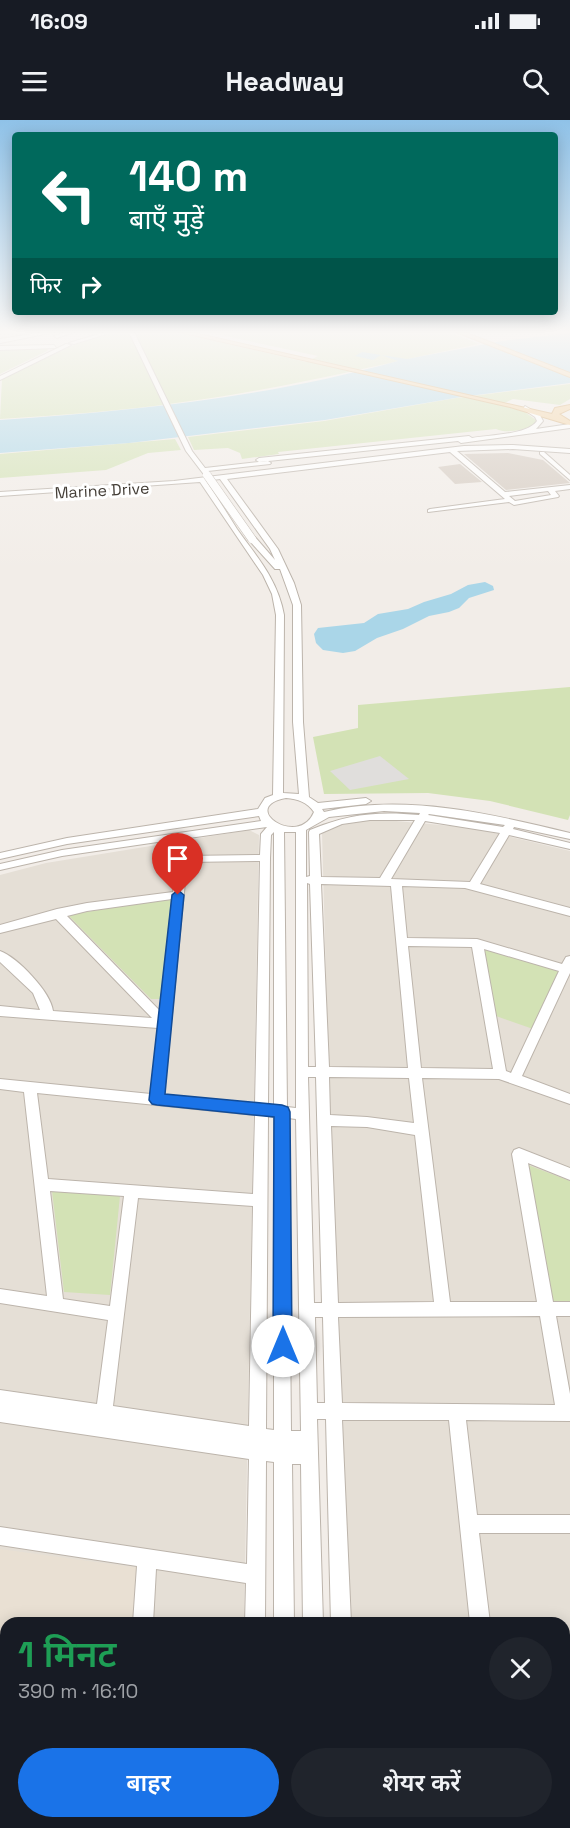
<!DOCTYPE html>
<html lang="hi">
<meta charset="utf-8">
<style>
body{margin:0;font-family:"Space Grotesk","Noto Sans Devanagari",sans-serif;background:#20242c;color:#f1f3f6;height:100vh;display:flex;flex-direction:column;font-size:22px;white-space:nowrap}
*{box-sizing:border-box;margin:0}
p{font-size:20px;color:#9ea1a6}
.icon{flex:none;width:33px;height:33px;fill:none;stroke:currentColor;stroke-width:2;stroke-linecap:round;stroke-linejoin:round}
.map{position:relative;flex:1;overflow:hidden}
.side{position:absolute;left:0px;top:1497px;width:570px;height:212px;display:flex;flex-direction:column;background:#171b24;border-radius:18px 18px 0 0;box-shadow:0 3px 15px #0003}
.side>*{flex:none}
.guide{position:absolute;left:12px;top:12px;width:546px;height:183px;border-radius:6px;box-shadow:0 3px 15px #0003;background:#00695c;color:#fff;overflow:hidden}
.pin{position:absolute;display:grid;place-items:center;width:51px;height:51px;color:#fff;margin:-62px -26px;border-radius:50% 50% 50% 0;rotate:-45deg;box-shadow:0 0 6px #0007}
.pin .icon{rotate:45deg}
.me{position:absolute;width:66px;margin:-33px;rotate:0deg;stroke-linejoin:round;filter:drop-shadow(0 0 4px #0008)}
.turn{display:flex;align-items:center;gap:21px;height:126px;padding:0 18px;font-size:27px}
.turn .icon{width:78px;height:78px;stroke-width:2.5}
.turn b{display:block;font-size:42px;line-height:51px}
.then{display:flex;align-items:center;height:57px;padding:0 18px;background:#0003;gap:12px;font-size:22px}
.round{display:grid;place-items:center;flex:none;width:63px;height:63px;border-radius:32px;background:#20242c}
.headline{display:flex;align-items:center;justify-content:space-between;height:102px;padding:0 18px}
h1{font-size:36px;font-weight:600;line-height:45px;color:#1e9e55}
.action{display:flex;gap:12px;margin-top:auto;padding:12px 18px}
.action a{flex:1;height:69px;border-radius:36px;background:#1a73e8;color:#fff;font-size:24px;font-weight:600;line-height:69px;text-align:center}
.action a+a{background:#20242c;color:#f1f3f6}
.status{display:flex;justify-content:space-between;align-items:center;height:42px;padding:0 30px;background:#171b24;direction:ltr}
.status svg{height:16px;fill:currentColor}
header{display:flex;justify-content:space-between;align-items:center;height:78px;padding:0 18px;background:#171b24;font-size:27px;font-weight:600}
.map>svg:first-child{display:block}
</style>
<div class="status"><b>16:09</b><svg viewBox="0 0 49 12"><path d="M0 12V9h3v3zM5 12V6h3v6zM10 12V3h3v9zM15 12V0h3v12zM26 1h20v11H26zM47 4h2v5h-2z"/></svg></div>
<header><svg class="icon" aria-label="menu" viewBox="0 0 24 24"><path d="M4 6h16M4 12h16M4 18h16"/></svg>Headway<svg class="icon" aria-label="search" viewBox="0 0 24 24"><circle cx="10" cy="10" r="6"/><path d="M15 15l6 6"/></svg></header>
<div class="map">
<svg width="570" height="1708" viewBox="0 0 570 1708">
<rect width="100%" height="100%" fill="#f2ede8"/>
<g fill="#e5dfd6">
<path d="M374,699L474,708L570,731V1708H357V1702H564V1503H349L334,1152L322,713L336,706Z"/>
<path d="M249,710L259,715L244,1503H6V1702H242V1708H0V755L46,743Z"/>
</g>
<path fill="#e9e0d3" d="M0,1429L140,1448L135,1503H6V1641L0,1640Z"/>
<g fill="#d3e2b5">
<path d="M118,212H176L306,242L318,236L207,212H449L479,224C381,244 283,269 183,282C122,291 61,295 0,299L2,259L80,222Z"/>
<path d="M43,228L48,229L47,231L0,254V229Z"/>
<path d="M570,264V279L560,285L513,279L500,285L525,292L536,300L535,304C525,310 507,314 496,309L278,332L279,334L242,339L240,333L228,328L194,330L188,317L324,301L456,278Z"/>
<path d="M175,319L181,330L148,333L106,350L0,358V334Z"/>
<path d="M570,567V695L568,700L490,681L428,673L324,674L313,617L358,608V585Z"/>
<path d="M173,778L160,879H151L68,795Z"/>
<path d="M484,828L559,851L533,909L496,896Z"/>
<path d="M528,1045L570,1061V1181H551Z"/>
<path d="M52,1071L120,1076L110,1175L64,1172Z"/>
<path d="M0,1646L6,1647V1702L116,1703V1708H0Z"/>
</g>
<path fill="#e0dedc" d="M380,636L409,659L350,670L330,651Z"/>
<g fill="#aad6e8">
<path d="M570,213V263L461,277L325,300L129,323L0,333V300C133,291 269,277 398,241L381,235L373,240L355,236L362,232L407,239L502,221Z"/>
<path d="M485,462L493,466L494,470L469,478L459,488L449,492L429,496L403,509L377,518L355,531L343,533L323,530L316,523L314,514L318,508L364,503L378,494L408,489L424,482L451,474L468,465Z"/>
</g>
<g fill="#d5cbc1">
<path d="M508,333L543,340L570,363L506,370L464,334Z"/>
<path d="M460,344L482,362L455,364L438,347Z"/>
</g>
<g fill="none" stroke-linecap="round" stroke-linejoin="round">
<defs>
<g id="minor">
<path d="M44,212H55L0,223V219Z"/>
<path d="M66,212H74L57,218L54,216Z"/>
<path d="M105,212H113L74,224L69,223Z"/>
<path d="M129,212H134L192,331L205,348L268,341L271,343L270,344L208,351L210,355L205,356L186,331Z"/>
<path d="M66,224L71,225L0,260V256Z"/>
<path d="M54,225L56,228L0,230V226Z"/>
<path d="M525,286L540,295L543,301L536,309L570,304V308L461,323L458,321L259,342L256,340L259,338L469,316L472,318C489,315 527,315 537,301L535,297L523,289Z"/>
<path d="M513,325L570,329V333L513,329L457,331L505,372L570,365V369L555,371L559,376L558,377L514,385L509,382L428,392V390L430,389L505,379L450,332L227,359L278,429L294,463L301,485L303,602L309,677L318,683L366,678L371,681L366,684L322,689L324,692C404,673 492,694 570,713V719L514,707L513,709L570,723V729L509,715L480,764L570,788V796L465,768L402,766L407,818L477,819L562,844L566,837L570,836V853L522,956L570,974V984L499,959L422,958L450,1182H537L512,1034L514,1030L519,1028L570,1048V1060L528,1043L553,1182H570V1196H556L570,1274V1301L466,1300L477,1395H570V1413H479L490,1503H470L449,1300H342L351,1503H331L326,1299H317L323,1503H303L301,1344H292L294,1503H274V1342L266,1341L265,1503H245L246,1463L156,1449L153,1503H133L137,1446L0,1425V1407L247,1444L249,1339L0,1302V1270L97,1284L108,1200L0,1183V1169L47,1176L24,972L0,969V959L151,974L158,908L0,896V886L40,890L33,873L0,842V831C17,837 51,872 53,891L152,898L56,799L0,813V805L57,789L87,783L173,772L178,719L62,736L0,750V744L62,730L261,701L259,696L67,724L0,739V733L67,718L258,689L265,678L273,675L276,495L272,474L263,455L200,362L0,376V372L174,361L464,326ZM220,359L270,429L275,440L255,417L248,419L275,449H280L293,485V602L299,674L283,673L284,495C278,460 257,437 237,409C227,393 217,377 206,361ZM548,371L551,375L515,381L509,376ZM286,678C298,679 307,682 314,692C299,729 237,687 286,678ZM384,691L420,693L419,695C378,691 348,694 310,710L309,712L310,756L306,757V710L329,697ZM429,694L505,705L503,707L428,695ZM370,700H415L380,758L321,757L319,714L342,704ZM425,701L500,713L470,762L391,759ZM267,707L261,714L260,735L187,736L189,718ZM274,712V986L268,985L270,738L271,715ZM284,712H296V988L287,987ZM260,741L255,984L164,975L187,742ZM307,763L310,764L316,947H308ZM321,764L391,766L408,948L329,947ZM172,779L160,891L67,796L87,791ZM408,826L472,827L493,949L421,948ZM484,829L559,851L511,953L506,951ZM308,957H316L322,1183H314ZM329,957L409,958L414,1003L367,997L330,995ZM37,973L255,995L253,1074L48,1059ZM268,996L274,997V1310L266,1309ZM288,998L296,999L301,1311H291ZM331,1006L367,1007L415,1015L434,1182L338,1183ZM50,1071L124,1076L110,1186L63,1179ZM138,1078L253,1086L249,1306L113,1286ZM540,1196L555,1285L342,1283L338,1197ZM315,1197H323L325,1283H317Z"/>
<path d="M540,332H544L570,355V360L540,334Z"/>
<path d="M119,1702H141L140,1708H118Z"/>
<rect x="242" y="1702" width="22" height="6"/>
<rect x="275" y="1702" width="22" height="6"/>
<rect x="308" y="1702" width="22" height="6"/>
<rect x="337" y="1702" width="22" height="6"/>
<path d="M494,1702H523L526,1708H493Z"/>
</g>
<g id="major">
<path d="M179,212H190L552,294L555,288L570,285V289L559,294L570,301V305L510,287Z"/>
<path d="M456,212H464L570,253V257Z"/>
</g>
</defs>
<use href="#minor" stroke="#bcb4ab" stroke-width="2"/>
<use href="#major" stroke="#d6ac71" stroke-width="2"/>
<use href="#minor" fill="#fff" fill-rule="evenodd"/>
<use href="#major" fill="#f3d19f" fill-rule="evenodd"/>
<defs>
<path id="minor-bridge" d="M207,355L252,419"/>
</defs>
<use href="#minor-bridge" stroke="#bcb4ab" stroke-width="9" stroke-linecap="butt"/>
<use href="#minor-bridge" stroke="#fff" stroke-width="8"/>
</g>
<linearGradient id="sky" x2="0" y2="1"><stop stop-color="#8fc2e8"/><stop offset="0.47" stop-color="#f9f7f5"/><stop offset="1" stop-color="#f9f7f5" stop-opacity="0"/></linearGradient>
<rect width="570" height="451" fill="url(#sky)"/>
<path fill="#1a73e8" stroke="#114b97" stroke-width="1.5" d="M178,770L184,775L165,974L282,985L288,987L290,992L292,1226L289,1232L283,1235L276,1232L273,1226L274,997L157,985L152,984L149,980L172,775Z"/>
<g text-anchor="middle" stroke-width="6" stroke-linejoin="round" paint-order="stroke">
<g font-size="16" fill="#443e37" stroke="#fff">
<text transform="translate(102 370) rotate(-3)" y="6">Marine Drive</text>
</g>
</g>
</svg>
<div class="pin" style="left:178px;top:775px;background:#d93025"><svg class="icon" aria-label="arrive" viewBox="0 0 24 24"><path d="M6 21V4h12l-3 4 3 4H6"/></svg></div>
<svg class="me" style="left:283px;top:1226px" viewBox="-20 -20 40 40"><circle r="19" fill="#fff"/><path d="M0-13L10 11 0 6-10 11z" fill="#1a73e8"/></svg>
<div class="guide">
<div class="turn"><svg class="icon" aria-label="left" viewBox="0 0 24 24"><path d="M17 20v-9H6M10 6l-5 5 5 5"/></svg><div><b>140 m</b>बाएँ मुड़ें</div></div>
<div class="then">फिर<svg class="icon" aria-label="right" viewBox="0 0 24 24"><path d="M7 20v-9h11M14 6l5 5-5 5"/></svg></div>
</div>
<section class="side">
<div class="headline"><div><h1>1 मिनट</h1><p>390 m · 16:10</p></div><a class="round"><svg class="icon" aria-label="close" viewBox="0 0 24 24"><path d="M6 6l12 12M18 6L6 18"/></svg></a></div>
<div class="action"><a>बाहर</a><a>शेयर करें</a></div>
</section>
</div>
